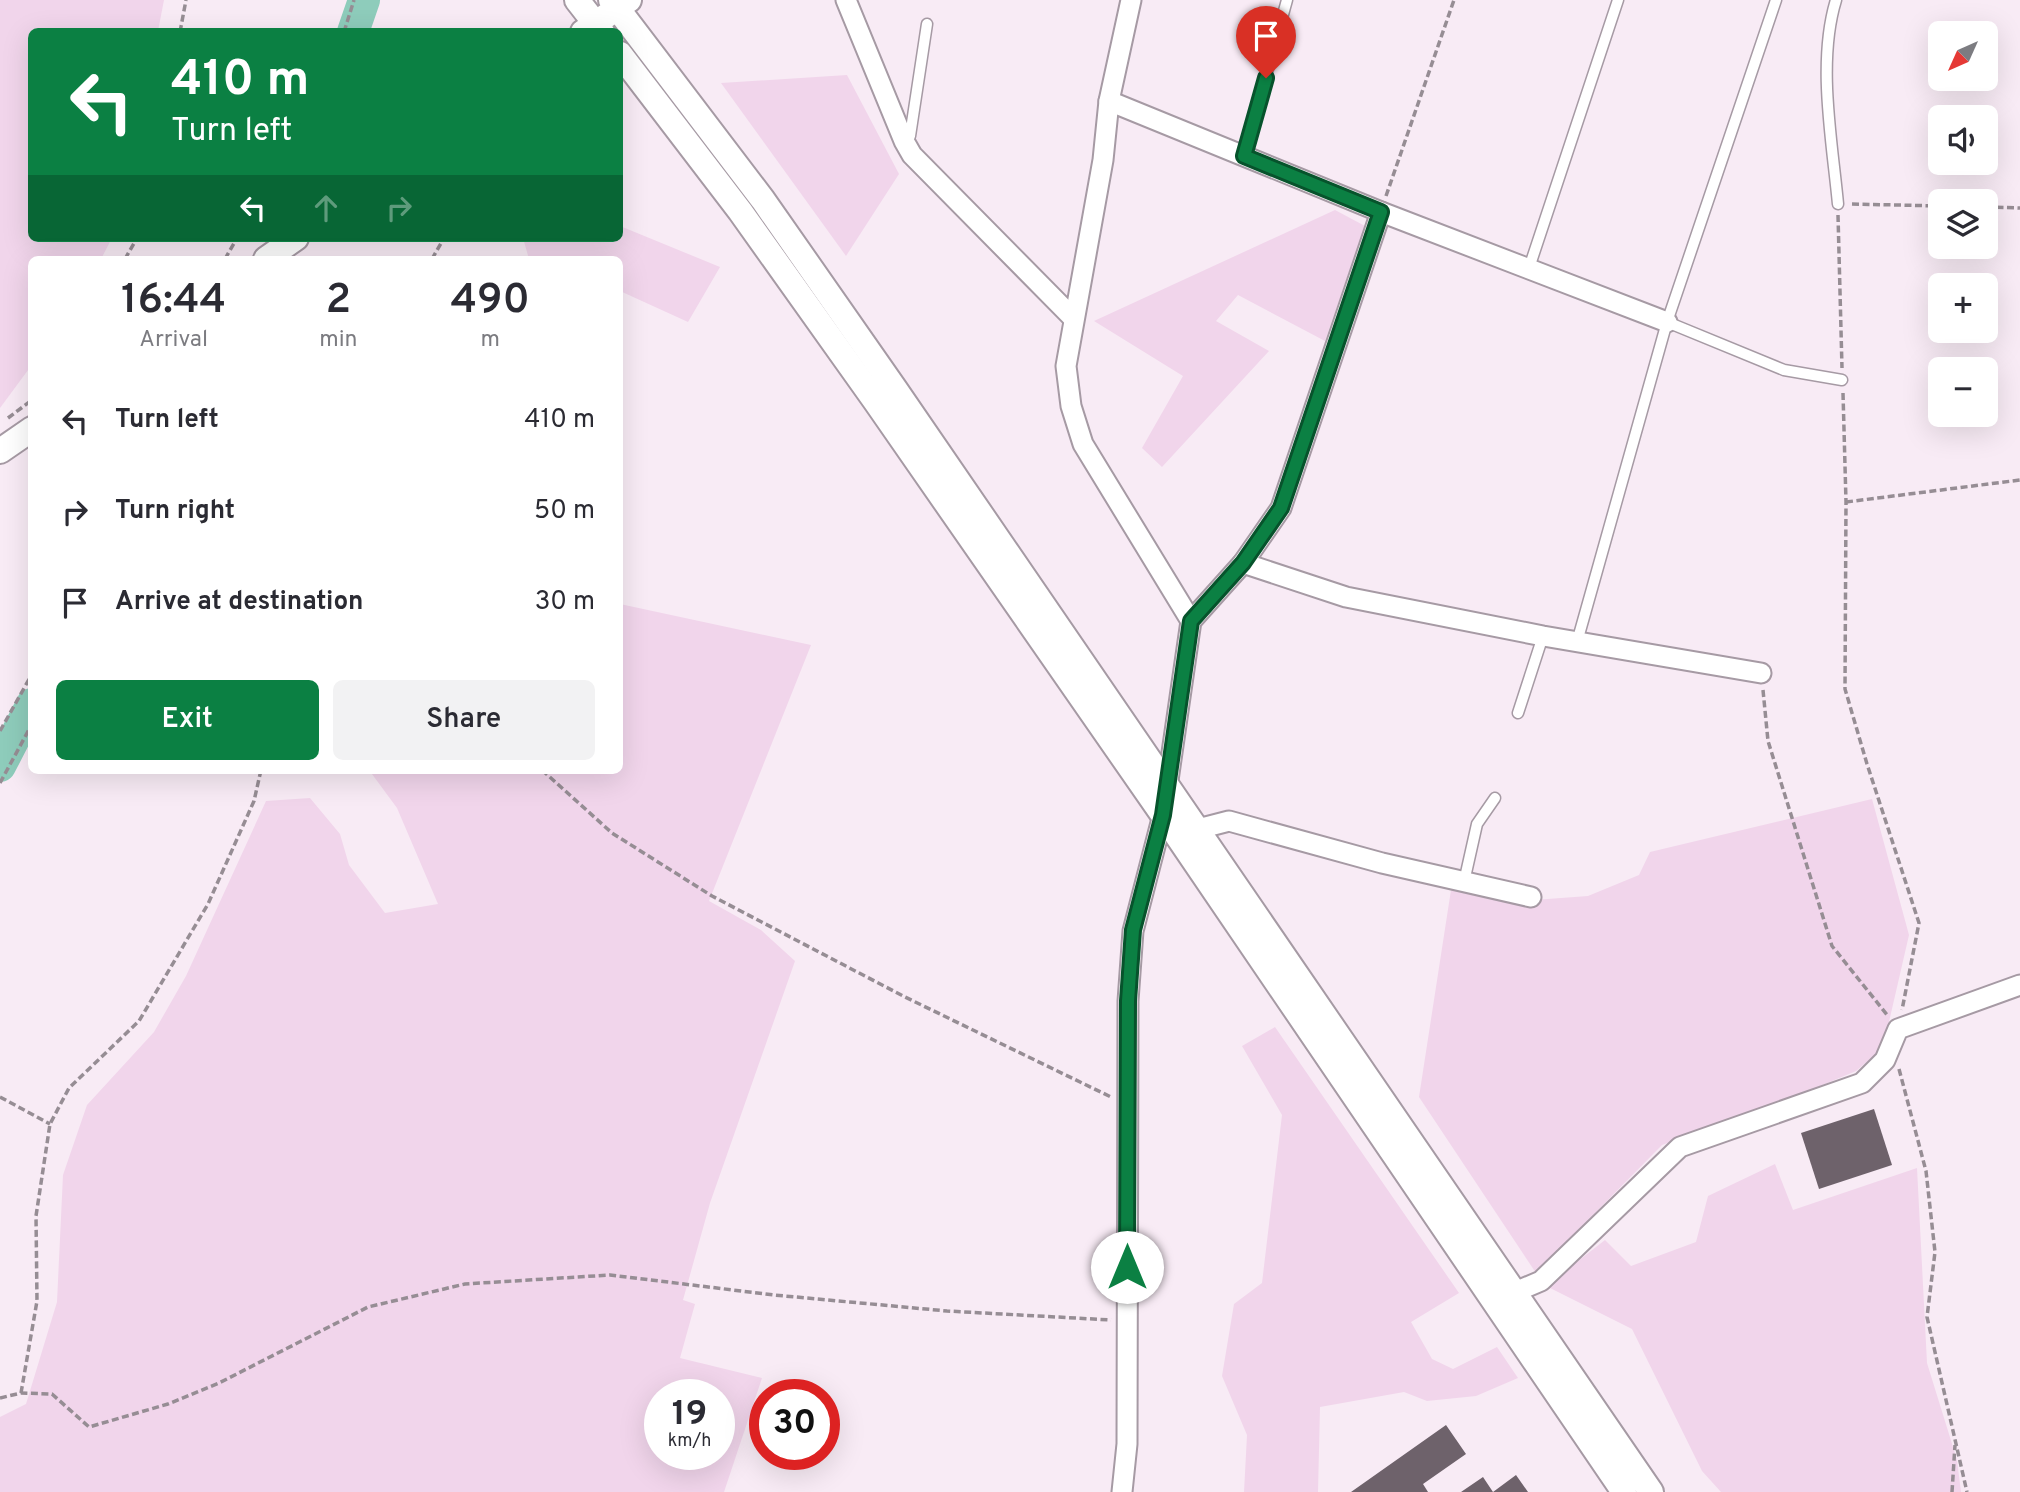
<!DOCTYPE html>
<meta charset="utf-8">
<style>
body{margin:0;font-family:Overpass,sans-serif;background:#f2f2f3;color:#2b2b33;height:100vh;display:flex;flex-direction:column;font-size:26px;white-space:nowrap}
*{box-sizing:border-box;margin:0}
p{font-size:23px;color:#7c7c81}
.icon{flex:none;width:38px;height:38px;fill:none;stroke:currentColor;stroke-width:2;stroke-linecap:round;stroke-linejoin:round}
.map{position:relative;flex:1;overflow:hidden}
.side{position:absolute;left:28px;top:256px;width:595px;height:518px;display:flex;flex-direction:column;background:#fff;border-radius:10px;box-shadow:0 7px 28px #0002}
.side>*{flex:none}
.banner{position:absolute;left:28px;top:28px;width:595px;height:214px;border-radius:10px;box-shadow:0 7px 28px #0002;background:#0b8043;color:#fff;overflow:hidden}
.needle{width:46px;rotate:225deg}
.fabs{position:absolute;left:1928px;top:21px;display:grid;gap:14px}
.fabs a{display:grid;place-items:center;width:70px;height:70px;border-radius:10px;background:#fff;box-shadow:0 7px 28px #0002;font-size:35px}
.speed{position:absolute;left:644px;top:1379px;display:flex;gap:14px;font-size:35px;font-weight:700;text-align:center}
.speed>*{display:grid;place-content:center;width:91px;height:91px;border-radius:50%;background:#fff;box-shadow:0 7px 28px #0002;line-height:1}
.speed small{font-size:18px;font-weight:400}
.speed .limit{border:10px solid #d22;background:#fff;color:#111}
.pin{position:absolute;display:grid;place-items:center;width:60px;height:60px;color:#fff;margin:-72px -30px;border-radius:50% 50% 50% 0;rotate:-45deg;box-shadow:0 0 7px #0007}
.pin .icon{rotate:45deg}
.me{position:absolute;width:77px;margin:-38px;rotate:0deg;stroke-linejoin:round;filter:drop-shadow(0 0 5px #0008)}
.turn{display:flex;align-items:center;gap:24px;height:147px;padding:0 28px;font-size:32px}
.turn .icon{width:91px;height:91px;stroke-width:2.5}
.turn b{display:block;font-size:49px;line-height:60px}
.lanes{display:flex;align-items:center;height:66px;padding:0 28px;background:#0003;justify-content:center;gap:35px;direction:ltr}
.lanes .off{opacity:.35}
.eta{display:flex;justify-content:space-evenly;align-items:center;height:119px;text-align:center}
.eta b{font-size:42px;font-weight:600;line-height:49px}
.action{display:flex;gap:14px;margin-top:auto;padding:14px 28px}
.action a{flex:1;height:80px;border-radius:10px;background:#0b8043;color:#fff;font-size:28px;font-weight:600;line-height:80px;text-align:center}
.action a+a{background:#f2f2f3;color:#2b2b33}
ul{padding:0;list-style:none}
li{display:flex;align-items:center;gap:21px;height:91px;padding:0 28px}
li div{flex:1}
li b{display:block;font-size:26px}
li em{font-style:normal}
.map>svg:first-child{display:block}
</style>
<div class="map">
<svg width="2020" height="1492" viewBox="0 0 2020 1492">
<rect width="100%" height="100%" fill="#f8ebf5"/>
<g fill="#f1d5eb" fill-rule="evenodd">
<path d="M0,0H164L158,31L32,32V238H112L101,259H32L31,366L0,408Z"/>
<path d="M847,75L899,174L846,256L721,83Z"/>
<path d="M1335,210L1365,226L1325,341L1238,295L1216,321L1269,351L1162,467L1142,448L1183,376L1094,321Z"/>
<path d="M620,226L720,267L688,322L620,291V259H529L523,238H620Z"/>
<path d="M620,604L811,645L709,901L761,930L795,961L710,1203L683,1300L695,1304L680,1358L762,1378L724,1492H0V1417L26,1404L57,1302L63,1175L87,1105L154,1032L186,976L266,801L310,798L340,834L349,865L385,913L438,904L397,808L369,770H620ZM660,1395H719V1454H660Z"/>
<path d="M1872,799L1909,935L1883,1048L1856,1071L1813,1089L1662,1145L1536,1273L1419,1097L1451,890L1534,900L1588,896L1639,875L1650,852Z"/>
<path d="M1275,1027L1459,1293L1411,1322L1432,1359L1453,1369L1497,1347L1518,1378L1476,1396L1427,1401L1404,1392L1320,1407L1318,1492H1244L1247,1435L1222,1376L1234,1304L1262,1283L1282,1115L1242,1046Z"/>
<path d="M1775,1164L1793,1210L1917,1168L1927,1363L1957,1460L1961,1492H1721L1702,1471L1632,1329L1546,1286L1605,1240L1631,1266L1696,1242L1708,1196Z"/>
</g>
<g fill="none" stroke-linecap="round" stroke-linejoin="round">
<g stroke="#8eccbb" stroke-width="32">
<path d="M353,32L364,0"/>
<path d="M0,766L32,704"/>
</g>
</g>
<g fill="#6e626b">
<path d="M1874,1109L1892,1165L1819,1189L1801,1133Z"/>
<path d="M1446,1425L1466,1454L1423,1484L1428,1492H1351Z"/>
<path d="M1516,1475L1528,1492H1461L1483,1477L1493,1492Z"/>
</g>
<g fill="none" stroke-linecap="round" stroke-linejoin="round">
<defs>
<g id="service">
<path d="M1836,0C1817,62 1832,140 1838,204"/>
<path d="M904,140L910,136L927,24"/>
<path d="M1244,156L1287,0"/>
<path d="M1529,268L1618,0"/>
<path d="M1667,322L1784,370L1842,380"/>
<path d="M1577,642L1667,322L1776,0"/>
<path d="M1518,713L1543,636"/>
<path d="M1464,882L1477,824L1495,798"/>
</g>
<g id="minor">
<path d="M846,0L904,141L912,155L1073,318"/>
<path d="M1131,0L1109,101L1103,160L1066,366L1071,406L1083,444L1191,621"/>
<path d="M1109,101L1381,212L1667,322"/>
<path d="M1243,563L1346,597L1543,636L1761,673"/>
<path d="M1198,829L1229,821L1382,863L1531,897"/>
<path d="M1503,1293L1515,1292L1541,1281L1680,1147L1862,1083L1885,1060L1898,1029L2020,985"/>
<path d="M1122,1492L1127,1444L1128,1001L1133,931L1163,815L1191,621L1243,563L1281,508L1381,212"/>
</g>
<g id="tertiary">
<path d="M577,0L602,32"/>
<path d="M611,0L763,200L895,389L1651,1492"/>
<path d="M583,32L629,0"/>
<path d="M620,54L740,211L876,402L1163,815L1624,1492"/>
<path d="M266,259L296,238"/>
<path d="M0,451L32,429"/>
</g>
</defs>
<use href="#service" stroke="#a69aa4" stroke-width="13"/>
<use href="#minor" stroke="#a69aa4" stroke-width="23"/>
<use href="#tertiary" stroke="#a69aa4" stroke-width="28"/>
<g stroke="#968d94" stroke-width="3.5" stroke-dasharray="7 3.5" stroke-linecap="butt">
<path d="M180,32L186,0"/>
<path d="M344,32L354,0"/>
<path d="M1386,196L1454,0"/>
<path d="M1852,204L1941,206"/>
<path d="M1986,207L2020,208"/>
<path d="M1838,215L1842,368"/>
<path d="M125,259L137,238"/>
<path d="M225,259L237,238"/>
<path d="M432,259L444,238"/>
<path d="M1843,393L1846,502L1845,689L1867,764L1919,923L1902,1010"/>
<path d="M8,418L32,400"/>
<path d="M1846,502L2020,480"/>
<path d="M1763,690L1768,741L1832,946L1888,1016"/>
<path d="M0,731L32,674"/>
<path d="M542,770L612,833L712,896L905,997L1111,1097"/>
<path d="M0,783L32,724"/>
<path d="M1899,1069L1926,1171L1935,1252L1927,1317L1967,1492"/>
<path d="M0,1097L50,1124"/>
<path d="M21,1393L37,1301L36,1216L50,1124L69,1088L139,1021L208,904L254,801L261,770"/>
<path d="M0,1398L21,1393L52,1394L89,1427L168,1404L219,1383L368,1307L465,1284L610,1275L774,1295L947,1311L1111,1320"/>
<path d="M1952,1492L1955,1445"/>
</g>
<use href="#service" stroke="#fff" stroke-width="10"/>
<use href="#minor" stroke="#fff" stroke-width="19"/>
<use href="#tertiary" stroke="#fff" stroke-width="24"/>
</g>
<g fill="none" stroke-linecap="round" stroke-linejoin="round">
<defs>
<path id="route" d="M1127,1267L1128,1001L1133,930L1163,815L1191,621L1243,563L1281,508L1381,212L1244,156L1266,78"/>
</defs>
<use href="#route" stroke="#07532c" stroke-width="18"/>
<use href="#route" stroke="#0b8043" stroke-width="12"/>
</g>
</svg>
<div class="fabs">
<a><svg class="needle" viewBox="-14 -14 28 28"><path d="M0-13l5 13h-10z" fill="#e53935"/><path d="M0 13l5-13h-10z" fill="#7c7c81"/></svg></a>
<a><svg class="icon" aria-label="sound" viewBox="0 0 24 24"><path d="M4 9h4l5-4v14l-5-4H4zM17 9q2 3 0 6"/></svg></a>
<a><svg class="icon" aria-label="layers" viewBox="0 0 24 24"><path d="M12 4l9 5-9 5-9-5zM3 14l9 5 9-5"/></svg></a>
<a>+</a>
<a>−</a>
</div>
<div class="speed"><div>19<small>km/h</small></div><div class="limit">30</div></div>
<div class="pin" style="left:1266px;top:78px;background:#d93025"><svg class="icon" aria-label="arrive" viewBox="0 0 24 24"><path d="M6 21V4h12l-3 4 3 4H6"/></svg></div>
<svg class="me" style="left:1127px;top:1267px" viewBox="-20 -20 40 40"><circle r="19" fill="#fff"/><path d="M0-13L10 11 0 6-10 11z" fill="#0b8043"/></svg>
<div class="banner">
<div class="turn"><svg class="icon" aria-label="left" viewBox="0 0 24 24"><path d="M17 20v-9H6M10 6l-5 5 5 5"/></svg><div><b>410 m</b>Turn left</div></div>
<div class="lanes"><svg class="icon" aria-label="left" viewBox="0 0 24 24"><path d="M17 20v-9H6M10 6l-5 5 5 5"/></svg><svg class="icon off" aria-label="ahead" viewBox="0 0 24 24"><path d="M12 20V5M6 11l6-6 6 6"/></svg><svg class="icon off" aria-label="right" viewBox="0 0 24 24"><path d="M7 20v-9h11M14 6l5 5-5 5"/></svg></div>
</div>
<section class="side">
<div class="eta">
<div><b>16:44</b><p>Arrival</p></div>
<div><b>2</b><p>min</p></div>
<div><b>490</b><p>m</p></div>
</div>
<ul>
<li><svg class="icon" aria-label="left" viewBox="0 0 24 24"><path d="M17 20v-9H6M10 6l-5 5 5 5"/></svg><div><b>Turn left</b></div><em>410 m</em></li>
<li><svg class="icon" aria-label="right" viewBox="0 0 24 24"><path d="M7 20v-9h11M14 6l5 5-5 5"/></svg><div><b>Turn right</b></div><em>50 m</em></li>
<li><svg class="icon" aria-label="arrive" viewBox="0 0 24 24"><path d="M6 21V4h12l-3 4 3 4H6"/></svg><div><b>Arrive at destination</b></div><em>30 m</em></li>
</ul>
<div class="action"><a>Exit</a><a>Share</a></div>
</section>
</div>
